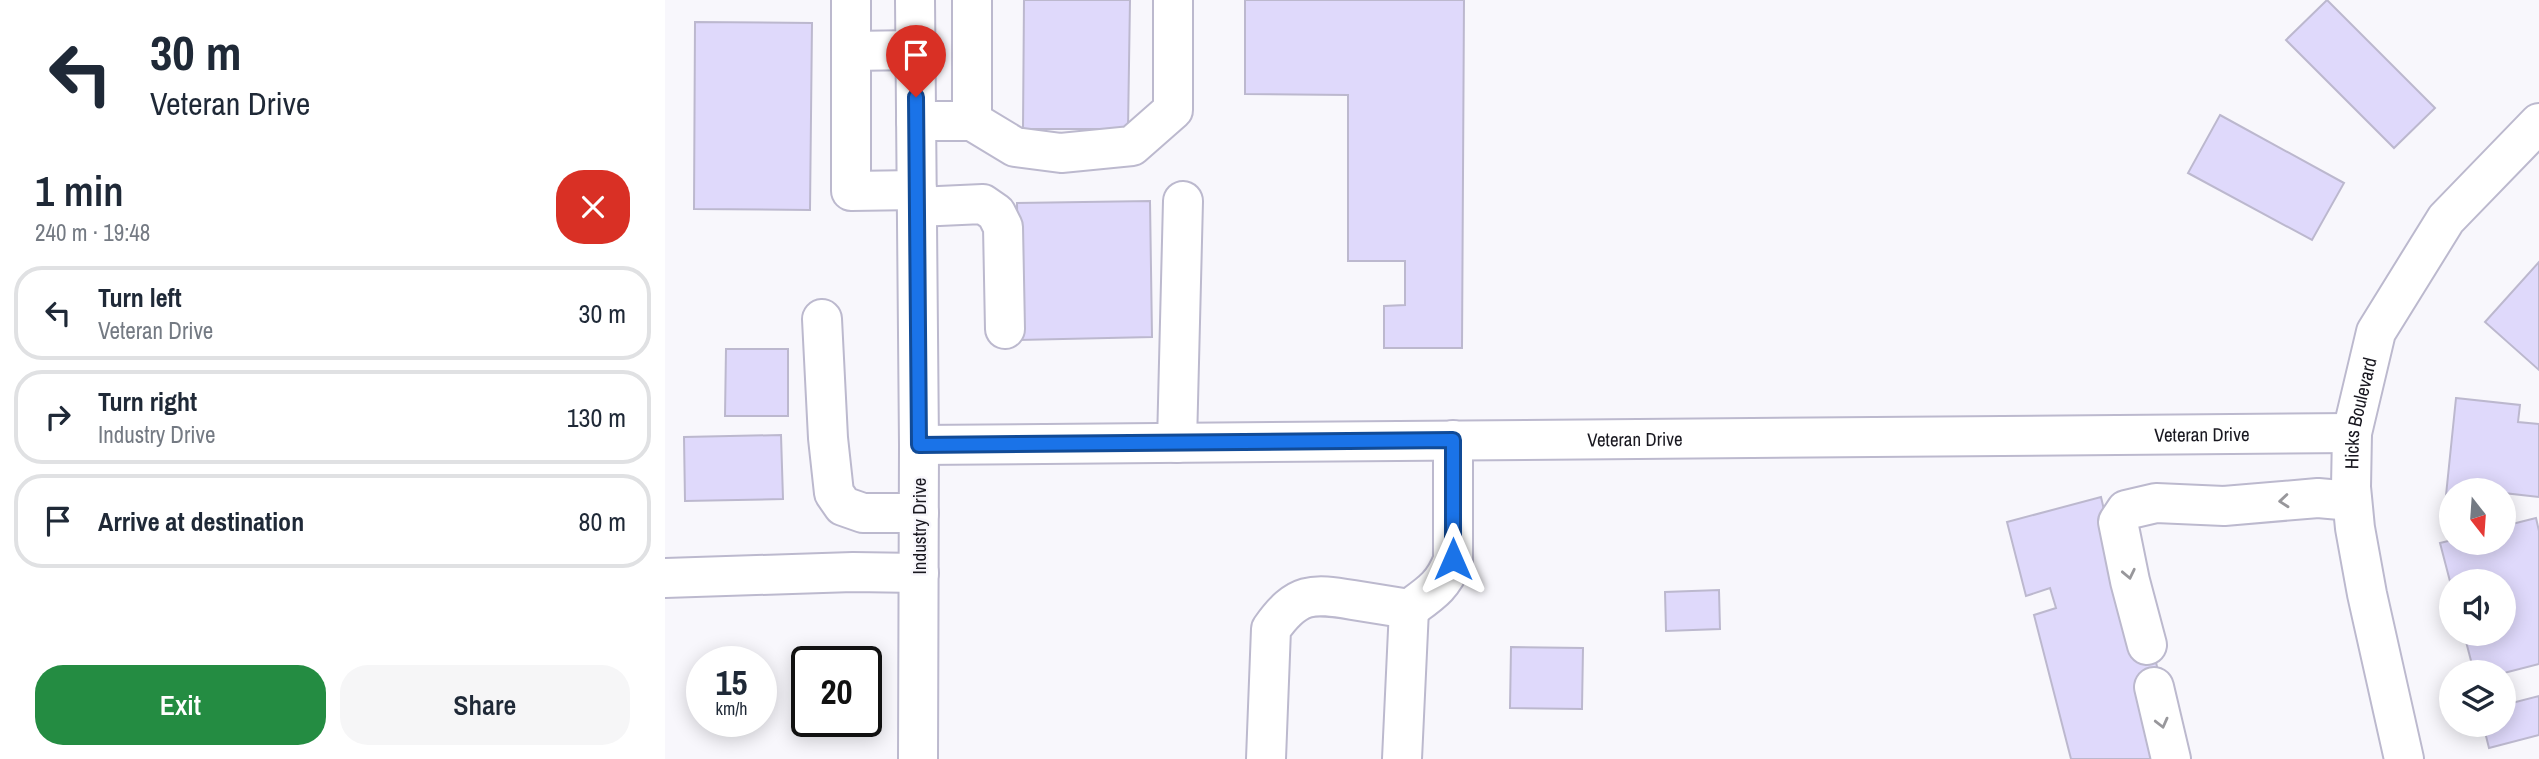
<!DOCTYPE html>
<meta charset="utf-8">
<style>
body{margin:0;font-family:"Archivo Narrow",sans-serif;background:#f6f6f7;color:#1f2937;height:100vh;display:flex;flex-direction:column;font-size:26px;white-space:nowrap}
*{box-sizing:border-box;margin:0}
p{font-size:23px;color:#747a83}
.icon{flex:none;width:38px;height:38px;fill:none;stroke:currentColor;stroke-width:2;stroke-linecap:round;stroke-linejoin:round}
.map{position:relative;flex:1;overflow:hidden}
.details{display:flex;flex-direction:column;background:#fff;width:665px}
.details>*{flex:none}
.banner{background:#fff;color:#1f2937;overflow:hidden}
.needle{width:46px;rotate:163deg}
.fabs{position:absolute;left:1774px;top:478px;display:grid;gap:14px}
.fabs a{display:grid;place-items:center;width:77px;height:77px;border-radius:50%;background:#fff;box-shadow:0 4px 18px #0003;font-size:35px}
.speed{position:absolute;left:21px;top:646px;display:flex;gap:14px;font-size:35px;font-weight:700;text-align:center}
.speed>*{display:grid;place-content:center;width:91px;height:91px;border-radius:50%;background:#fff;box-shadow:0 4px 18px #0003;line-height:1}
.speed small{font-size:18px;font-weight:400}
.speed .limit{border:4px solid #111;border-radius:10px;background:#fff;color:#111}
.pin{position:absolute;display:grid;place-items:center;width:60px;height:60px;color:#fff;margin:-72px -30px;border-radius:50% 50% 50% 0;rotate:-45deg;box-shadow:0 0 7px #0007}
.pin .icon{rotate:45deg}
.me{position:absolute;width:77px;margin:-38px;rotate:0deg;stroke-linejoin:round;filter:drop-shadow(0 0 5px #0008)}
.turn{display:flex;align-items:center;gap:24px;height:147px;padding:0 35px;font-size:32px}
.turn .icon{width:91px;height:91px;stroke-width:2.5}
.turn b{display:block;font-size:49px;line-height:60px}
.round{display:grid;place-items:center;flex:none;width:74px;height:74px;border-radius:28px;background:#f6f6f7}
.summary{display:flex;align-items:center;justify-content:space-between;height:119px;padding:0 35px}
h1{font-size:42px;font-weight:600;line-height:52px}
.button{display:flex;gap:14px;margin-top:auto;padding:14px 35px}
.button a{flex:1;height:80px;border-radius:28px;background:#248c42;color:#fff;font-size:28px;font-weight:600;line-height:80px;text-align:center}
.button a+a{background:#f6f6f7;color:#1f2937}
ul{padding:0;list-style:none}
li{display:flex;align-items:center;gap:21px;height:94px;margin:0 14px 10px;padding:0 21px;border:4px solid #e0e1e3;border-radius:28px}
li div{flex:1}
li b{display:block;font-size:26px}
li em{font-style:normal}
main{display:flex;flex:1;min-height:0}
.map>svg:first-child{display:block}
</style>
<main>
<section class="details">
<div class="banner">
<div class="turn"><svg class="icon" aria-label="left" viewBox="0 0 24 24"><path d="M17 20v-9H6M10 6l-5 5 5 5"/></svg><div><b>30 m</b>Veteran Drive</div></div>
</div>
<div class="summary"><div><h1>1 min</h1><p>240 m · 19:48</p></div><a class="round" style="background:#d93025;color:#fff"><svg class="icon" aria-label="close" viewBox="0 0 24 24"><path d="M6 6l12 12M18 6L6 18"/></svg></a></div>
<ul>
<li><svg class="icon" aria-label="left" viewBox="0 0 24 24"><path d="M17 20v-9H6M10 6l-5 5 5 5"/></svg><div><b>Turn left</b><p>Veteran Drive</p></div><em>30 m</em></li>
<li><svg class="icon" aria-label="right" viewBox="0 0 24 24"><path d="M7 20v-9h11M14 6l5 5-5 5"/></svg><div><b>Turn right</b><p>Industry Drive</p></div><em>130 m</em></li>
<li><svg class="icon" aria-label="arrive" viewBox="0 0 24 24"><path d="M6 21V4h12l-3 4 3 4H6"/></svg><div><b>Arrive at destination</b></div><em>80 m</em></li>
</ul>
<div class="button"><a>Exit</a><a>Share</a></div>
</section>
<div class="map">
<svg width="1874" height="759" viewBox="0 0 1874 759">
<rect width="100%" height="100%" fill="#f8f7fc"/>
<g fill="#dfd9fb" stroke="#bcb8ce" stroke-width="2">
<path d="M359,0H465L463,129H358Z"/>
<path d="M580,0H799L797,348H719V306L740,305V261H683V95L580,94Z"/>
<path d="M1662,0L1770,108L1729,148L1621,40Z"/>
<path d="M30,22L147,23L145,210L29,209Z"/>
<path d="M1555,115L1679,183L1647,240L1523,173Z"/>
<path d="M485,201L487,337L354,340L352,203Z"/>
<path d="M1874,262V370L1820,322Z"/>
<path d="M61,349H123V416H60Z"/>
<path d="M1791,398L1855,405L1853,422L1874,424V497L1839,493V490H1787V506L1780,505Z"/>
<path d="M116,435L118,499L20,501L19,437Z"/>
<path d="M1436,497L1471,647L1487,644L1496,685L1492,759H1406L1369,615L1391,608L1385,588L1361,596L1342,522Z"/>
<path d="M1871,518L1874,531V664L1839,673L1809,672L1799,634H1839V581H1787V589L1775,543L1787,540V542H1839V526Z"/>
<path d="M1054,590L1055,629L1001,631L1000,592Z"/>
<path d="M846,647L918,648L917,709L845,708Z"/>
<path d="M1874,696V735L1824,748L1818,724H1839V705Z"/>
</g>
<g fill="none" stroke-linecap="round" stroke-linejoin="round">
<defs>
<g id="minor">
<path d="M186,0V191L252,190"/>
<path d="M250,0L254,445L253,759"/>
<path d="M307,0V121"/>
<path d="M186,51L251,50"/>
<path d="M251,121H307L350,147L396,153L467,146L508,110V0"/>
<path d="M252,207L318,204L331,213L338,227L340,329"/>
<path d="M157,319L163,438L169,493L178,506L198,513H254"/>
<path d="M512,443L518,201"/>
<path id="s1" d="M254,445L1687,433"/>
<path d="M0,578L188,572L254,573"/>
<path d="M1482,645L1465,581L1453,522L1461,510L1491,503L1559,506L1653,498L1687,501"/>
<path d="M1489,687L1506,759"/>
<path d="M601,759L606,629C632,592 647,593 688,600C706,603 725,606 744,609C766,593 778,586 788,560V440"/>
<path d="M737,759L744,609"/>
<path id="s2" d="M1739,759L1702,594L1690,528L1686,487L1687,433L1711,332L1781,219L1874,123"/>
</g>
</defs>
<use href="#minor" stroke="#bcb9ce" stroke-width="42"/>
<use href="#minor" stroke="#fff" stroke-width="38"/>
</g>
<defs><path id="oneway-chevron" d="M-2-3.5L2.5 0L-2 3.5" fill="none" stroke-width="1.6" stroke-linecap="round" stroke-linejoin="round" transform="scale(1.75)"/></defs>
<g stroke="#98979b">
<use href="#oneway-chevron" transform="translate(1619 501) rotate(175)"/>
<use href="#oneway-chevron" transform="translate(1464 574) rotate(78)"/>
<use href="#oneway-chevron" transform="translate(1497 723) rotate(76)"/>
</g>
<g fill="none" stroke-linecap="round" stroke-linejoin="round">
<defs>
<path id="route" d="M251,97L254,445L788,440V559"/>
</defs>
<use href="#route" stroke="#114b97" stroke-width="18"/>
<use href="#route" stroke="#1a73e8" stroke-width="12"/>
</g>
<g text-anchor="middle" stroke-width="5" stroke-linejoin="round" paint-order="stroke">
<g font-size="19" fill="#191820" stroke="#f8f7fc">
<text dy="7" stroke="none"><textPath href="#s2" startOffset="352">Hicks Boulevard</textPath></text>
<text dy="7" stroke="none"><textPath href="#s1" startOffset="1283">Veteran Drive</textPath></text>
<text dy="7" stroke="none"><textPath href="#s1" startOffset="716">Veteran Drive</textPath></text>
<text transform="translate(254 526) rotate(-90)" y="7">Industry Drive</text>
</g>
</g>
</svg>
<div class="fabs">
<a><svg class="needle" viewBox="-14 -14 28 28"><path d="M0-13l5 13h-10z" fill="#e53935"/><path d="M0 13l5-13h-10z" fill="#747a83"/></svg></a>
<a><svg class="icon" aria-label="sound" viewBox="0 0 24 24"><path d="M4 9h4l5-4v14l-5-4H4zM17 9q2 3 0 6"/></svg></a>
<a><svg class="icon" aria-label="layers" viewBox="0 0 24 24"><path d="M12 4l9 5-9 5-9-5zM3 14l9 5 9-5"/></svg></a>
</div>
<div class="speed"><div>15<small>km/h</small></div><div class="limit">20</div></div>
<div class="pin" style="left:251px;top:97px;background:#d93025"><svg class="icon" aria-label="arrive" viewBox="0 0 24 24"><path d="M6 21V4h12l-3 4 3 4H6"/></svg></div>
<svg class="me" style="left:788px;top:559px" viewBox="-20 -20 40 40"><path d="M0-17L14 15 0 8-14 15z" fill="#1a73e8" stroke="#fff" stroke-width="4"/></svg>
</div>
</main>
